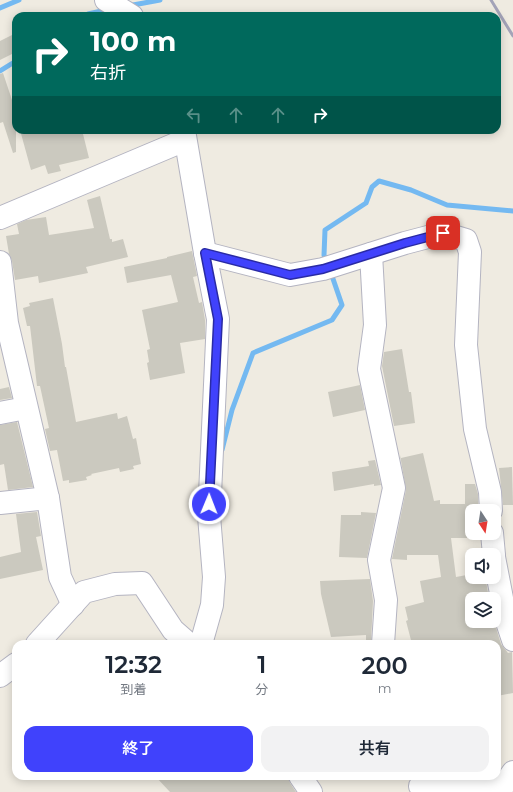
<!DOCTYPE html>
<html lang="ja">
<meta charset="utf-8">
<style>
body{margin:0;font-family:Montserrat,"Noto Sans JP",sans-serif;background:#f2f2f3;color:#1f2937;height:100vh;display:flex;flex-direction:column;font-size:15px;white-space:nowrap}
*{box-sizing:border-box;margin:0}
p{font-size:13px;color:#747a83}
.icon{flex:none;width:22px;height:22px;fill:none;stroke:currentColor;stroke-width:2;stroke-linecap:round;stroke-linejoin:round}
.map{position:relative;flex:1;overflow:hidden}
.drawer{position:absolute;left:12px;top:640px;width:489px;height:140px;display:flex;flex-direction:column;background:#fff;border-radius:12px;box-shadow:0 2px 10px #0003}
.drawer>*{flex:none}
.hud{position:absolute;left:12px;top:12px;width:489px;height:122px;border-radius:12px;box-shadow:0 2px 10px #0003;background:#00695c;color:#fff;overflow:hidden}
.needle{width:26px;rotate:168deg}
.tools{position:absolute;left:465px;top:504px;display:grid;gap:8px}
.tools a{display:grid;place-items:center;width:36px;height:36px;border-radius:8px;background:#fff;box-shadow:0 2px 10px #0003;font-size:20px}
.pin{position:absolute;display:grid;place-items:center;width:34px;height:34px;color:#fff;margin:-17px;border-radius:8px;box-shadow:0 2px 6px #0006}
.me{position:absolute;width:44px;margin:-22px;rotate:1deg;stroke-linejoin:round;filter:drop-shadow(0 0 3px #0008)}
.turn{display:flex;align-items:center;gap:14px;height:84px;padding:0 12px;font-size:18px}
.turn .icon{width:52px;height:52px;stroke-width:2.5}
.turn b{display:block;font-size:28px;line-height:34px}
.lanes{display:flex;align-items:center;height:38px;padding:0 12px;background:#0003;justify-content:center;gap:20px;direction:ltr}
.lanes .off{opacity:.35}
.eta{display:flex;justify-content:space-evenly;align-items:center;height:68px;text-align:center}
.eta b{font-size:24px;font-weight:600;line-height:28px}
.action{display:flex;gap:8px;margin-top:auto;padding:8px 12px}
.action a{flex:1;height:46px;border-radius:12px;background:#4042fc;color:#fff;font-size:16px;font-weight:600;line-height:46px;text-align:center}
.action a+a{background:#f2f2f3;color:#1f2937}
.map>svg:first-child{display:block}
</style>
<div class="map">
<svg width="513" height="792" viewBox="0 0 513 792">
<rect width="100%" height="100%" fill="#efebe1"/>
<g fill="none" stroke-linecap="round" stroke-linejoin="round">
<g stroke="#74b9f1" stroke-width="5">
<path d="M133,5L160,0"/>
<path d="M0,8L19,0"/>
<path d="M87,16L88,14L106,10"/>
<path d="M0,71L16,61"/>
<path d="M327,263L324,255L325,230L366,203L372,187L379,181L411,190L447,205L513,211"/>
<path d="M222,450L232,410L253,353L332,320L342,305L331,273"/>
</g>
</g>
<g fill="#cbc9bf">
<path d="M16,33V52L0,60V41Z"/>
<path d="M3,73L12,100L16,99V152L13,153L3,122L0,123V74Z"/>
<path d="M20,130H82L89,158L59,165L61,171L48,174L45,165L31,170Z"/>
<path d="M100,196L110,239H112V242L123,239L128,257L86,267L88,273L39,283L38,276L15,280L12,261L9,254L6,236L19,234L17,224L26,220L46,217L49,235L94,228L87,200Z"/>
<path d="M192,251L197,276L193,277L199,303L202,302L205,320V339L180,343L185,373L150,380L147,363L149,362L147,350L150,349L142,310L178,302L171,275L127,283L124,267L167,258V257Z"/>
<path d="M53,298L62,344L65,367H66L76,422L117,413L118,419L127,416L133,439L136,438L141,464L133,466L134,469L120,472L119,468L91,474L92,475L86,477L87,480L69,483V480L63,481L57,450L50,451L45,429L49,428L40,386H37L30,326H27L23,308L30,306L29,303Z"/>
<path d="M402,349L409,392H411L415,423L394,426L382,366L384,352Z"/>
<path d="M360,385L365,410L333,417L328,392Z"/>
<path d="M9,387L12,398L0,400V389Z"/>
<path d="M17,422L33,487L8,490L4,464L0,465V425Z"/>
<path d="M423,453L434,501L440,500V504H465V484H475L478,494V511H472V533H480V538H451L456,577L472,574V577H482L483,581H486L489,599H472V621H494L501,644L508,653L512,652L513,693L497,696V644H412L406,621L408,620L405,607L424,602L420,581L441,577L438,555H407V560L392,559L406,490L400,455L401,458Z"/>
<path d="M375,460L381,485L374,486V484L334,491L332,472L369,466L368,461Z"/>
<path d="M512,467L513,505H503L499,468Z"/>
<path d="M37,512L41,536L36,537L43,570L0,579V557L21,552L16,514Z"/>
<path d="M361,512L376,513L367,558L339,557L341,515H361Z"/>
<path d="M370,579L373,601L371,642H366V635L331,637L321,594L320,581Z"/>
<path d="M155,776H288L290,783L296,792H170Z"/>
</g>
<g fill="none" stroke-linecap="round" stroke-linejoin="round">
<defs>
<g id="minor">
<path d="M106,0L132,16"/>
<path d="M184,130L205,253L218,319L209,516L214,577L212,605L201,644"/>
<path d="M0,218L185,140"/>
<path d="M205,253L290,275L323,269L405,243L443,233L466,240L470,252L466,345L475,429L490,492L491,511"/>
<path d="M371,254L375,325L369,369L394,488L379,560L386,600L383,644"/>
<path d="M0,262L7,323L48,498L60,577L73,605"/>
<path d="M0,413L26,408"/>
<path d="M0,503L48,498"/>
<path d="M492,533L494,555"/>
<path d="M494,557L506,619L513,640"/>
<path d="M37,644L84,592L115,584L142,583L173,630L189,644"/>
<path d="M0,676L16,664"/>
<path d="M300,776L311,792"/>
<path d="M420,786L466,781L504,785L513,772"/>
</g>
</defs>
<use href="#minor" stroke="#b4b4c1" stroke-width="24"/>
<use href="#minor" stroke="#fff" stroke-width="22"/>
<path stroke="#a3a3b8" stroke-width="3" d="M491,0L513,36"/>
</g>
<g fill="none" stroke-linecap="round" stroke-linejoin="round">
<defs>
<path id="route" d="M209,504L218,319L205,253L290,275L323,269L405,243L443,233"/>
</defs>
<use href="#route" stroke="#2a2ba4" stroke-width="10"/>
<use href="#route" stroke="#4042fc" stroke-width="7"/>
</g>
</svg>
<div class="tools">
<a><svg class="needle" viewBox="-14 -14 28 28"><path d="M0-13l5 13h-10z" fill="#e53935"/><path d="M0 13l5-13h-10z" fill="#747a83"/></svg></a>
<a><svg class="icon" aria-label="sound" viewBox="0 0 24 24"><path d="M4 9h4l5-4v14l-5-4H4zM17 9q2 3 0 6"/></svg></a>
<a><svg class="icon" aria-label="layers" viewBox="0 0 24 24"><path d="M12 4l9 5-9 5-9-5zM3 14l9 5 9-5"/></svg></a>
</div>
<div class="pin" style="left:443px;top:233px;background:#d93025"><svg class="icon" aria-label="arrive" viewBox="0 0 24 24"><path d="M6 21V4h12l-3 4 3 4H6"/></svg></div>
<svg class="me" style="left:209px;top:504px" viewBox="-20 -20 40 40"><circle r="17" fill="#4042fc" stroke="#fff" stroke-width="3"/><path d="M0-11L8 9 0 5-8 9z" fill="#fff"/></svg>
<div class="hud">
<div class="turn"><svg class="icon" aria-label="right" viewBox="0 0 24 24"><path d="M7 20v-9h11M14 6l5 5-5 5"/></svg><div><b>100 m</b>右折</div></div>
<div class="lanes"><svg class="icon off" aria-label="left" viewBox="0 0 24 24"><path d="M17 20v-9H6M10 6l-5 5 5 5"/></svg><svg class="icon off" aria-label="ahead" viewBox="0 0 24 24"><path d="M12 20V5M6 11l6-6 6 6"/></svg><svg class="icon off" aria-label="ahead" viewBox="0 0 24 24"><path d="M12 20V5M6 11l6-6 6 6"/></svg><svg class="icon" aria-label="right" viewBox="0 0 24 24"><path d="M7 20v-9h11M14 6l5 5-5 5"/></svg></div>
</div>
<section class="drawer">
<div class="eta">
<div><b>12:32</b><p>到着</p></div>
<div><b>1</b><p>分</p></div>
<div><b>200</b><p>m</p></div>
</div>
<div class="action"><a>終了</a><a>共有</a></div>
</section>
</div>
